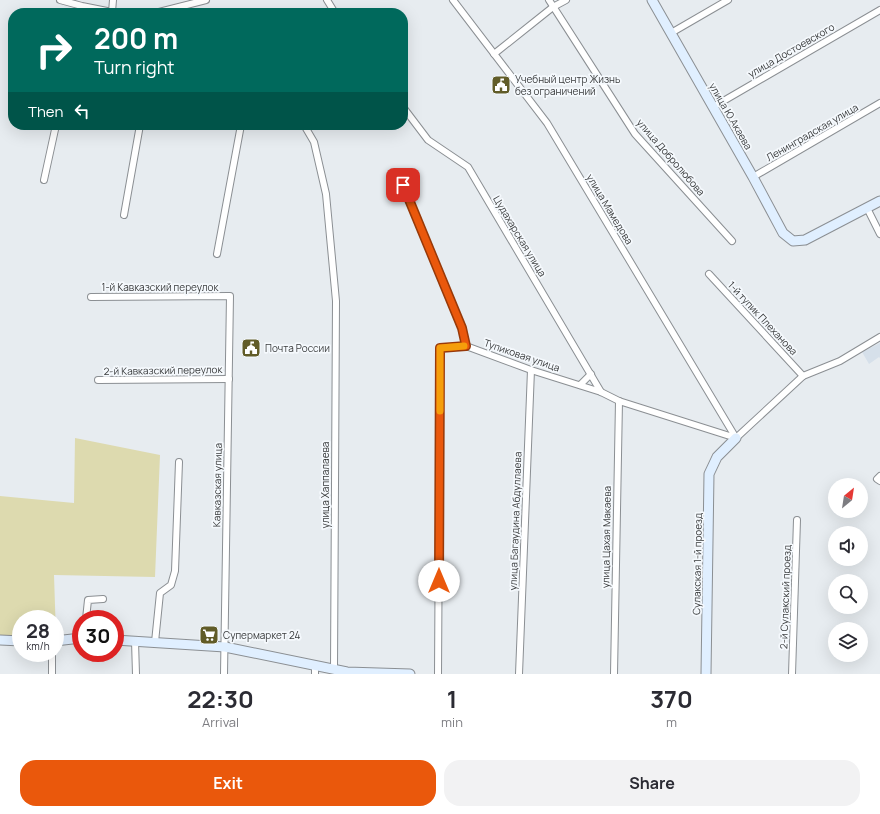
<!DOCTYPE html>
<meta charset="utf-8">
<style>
body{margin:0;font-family:Manrope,sans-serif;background:#f2f2f3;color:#2b2b33;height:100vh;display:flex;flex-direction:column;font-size:15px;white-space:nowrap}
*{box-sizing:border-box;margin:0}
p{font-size:13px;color:#7c7c81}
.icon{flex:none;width:22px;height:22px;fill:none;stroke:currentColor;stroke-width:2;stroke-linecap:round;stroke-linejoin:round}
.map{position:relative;height:674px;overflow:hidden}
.panel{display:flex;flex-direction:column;background:#fff;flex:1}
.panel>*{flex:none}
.hud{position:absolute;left:8px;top:8px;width:400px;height:122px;border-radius:16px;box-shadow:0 4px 16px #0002;background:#00695c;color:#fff;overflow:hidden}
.needle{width:26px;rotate:30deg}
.fabs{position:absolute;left:828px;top:478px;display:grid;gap:8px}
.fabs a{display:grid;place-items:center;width:40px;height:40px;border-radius:50%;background:#fff;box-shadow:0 4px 16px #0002;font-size:20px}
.speed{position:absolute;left:12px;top:610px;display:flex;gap:8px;font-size:20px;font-weight:700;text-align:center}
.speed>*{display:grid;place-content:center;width:52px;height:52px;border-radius:50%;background:#fff;box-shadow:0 4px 16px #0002;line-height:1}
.speed small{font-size:10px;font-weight:400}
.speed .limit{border:6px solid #d22;background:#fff;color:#111}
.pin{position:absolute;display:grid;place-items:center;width:34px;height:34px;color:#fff;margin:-17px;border-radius:8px;box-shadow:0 2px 6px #0006}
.me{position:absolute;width:44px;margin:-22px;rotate:0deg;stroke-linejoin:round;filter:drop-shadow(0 0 3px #0008)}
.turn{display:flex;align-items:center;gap:14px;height:84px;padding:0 20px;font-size:18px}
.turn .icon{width:52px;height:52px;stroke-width:2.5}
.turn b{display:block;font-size:28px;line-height:34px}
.then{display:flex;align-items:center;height:38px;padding:0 20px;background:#0003;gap:8px;font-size:15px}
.eta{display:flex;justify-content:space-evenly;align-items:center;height:68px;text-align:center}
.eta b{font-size:24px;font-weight:700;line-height:28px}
.cta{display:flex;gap:8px;margin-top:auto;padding:8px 20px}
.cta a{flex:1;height:46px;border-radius:16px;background:#ea580c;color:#fff;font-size:16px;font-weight:700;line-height:46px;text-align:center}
.cta a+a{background:#f2f2f3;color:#2b2b33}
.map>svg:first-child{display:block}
</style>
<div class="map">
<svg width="880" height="674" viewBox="0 0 880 674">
<rect width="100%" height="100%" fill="#e7ecf0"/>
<path fill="#d6e0ea" d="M880,343V358L879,357L869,364L862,352Z"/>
<path fill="#dddaaf" d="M75,438L160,455L155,577L54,575L56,636H55V619H21V636H0V496L74,503Z"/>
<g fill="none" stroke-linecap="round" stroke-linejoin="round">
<defs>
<g id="street">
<path d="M60,0L82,6L112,12L155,13L206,0"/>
<path d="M327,0L335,13"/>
<path d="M453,0L547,123L736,438"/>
<path d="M549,0L635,134L732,241"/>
<path d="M112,12L113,0"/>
<path d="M671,33L728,0"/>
<path d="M494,54L553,7L566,0"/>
<path d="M403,107L428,140L468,167L601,392"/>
<path d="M713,107L880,10"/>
<path d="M304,125L314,142L326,194L336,301L334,669"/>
<path d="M753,177L880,103"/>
<path d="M44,180L56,125"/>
<path d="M403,185L462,328L466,346L531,370L601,392L619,401L736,438"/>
<path d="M867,208L880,234"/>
<path d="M124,215L140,125"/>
<path d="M217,254L241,125"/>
<path d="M709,274L803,376"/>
<path d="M91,297L230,296L224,674"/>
<path d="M98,380L229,379"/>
<path d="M580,385L591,374"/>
<path d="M736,438L803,376L840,361L880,337"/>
<path d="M880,476L877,479L880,481"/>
<path d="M86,619L88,600L103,599"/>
<path d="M135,641L136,674"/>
<path d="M155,642L160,593L171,585L175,571L179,462"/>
<path d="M52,674V653"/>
<path d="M315,674V666"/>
<path d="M438,674L440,348L466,346"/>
<path d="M519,674L531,370"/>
<path d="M614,674L619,401"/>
<path d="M792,674L797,520"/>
</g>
<g id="secondary">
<path d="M652,0L753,177L783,233L793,241L805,240L880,201"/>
<path d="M0,640L21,641"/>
<path d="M115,640L225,647L347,672L410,674"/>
<path d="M55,641L81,638"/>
<path d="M706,674L709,474L717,457L736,438"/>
</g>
</defs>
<use href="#street" stroke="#8b8f93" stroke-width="8"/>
<use href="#secondary" stroke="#8b8f93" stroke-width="11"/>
<use href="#street" stroke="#fff" stroke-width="6"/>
<use href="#secondary" stroke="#e0efff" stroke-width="9"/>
</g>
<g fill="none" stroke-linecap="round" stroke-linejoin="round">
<defs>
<path id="route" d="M403,185L462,328L466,346L440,348L439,581"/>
</defs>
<use href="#route" stroke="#983908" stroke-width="10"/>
<use href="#route" stroke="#ea580c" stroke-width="7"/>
<path stroke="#f59e0b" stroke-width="7" d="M440,411V348L464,346"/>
</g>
<defs>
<symbol id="civic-square" viewBox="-11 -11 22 22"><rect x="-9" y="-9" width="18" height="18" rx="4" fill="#615c28" stroke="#f5f9fd"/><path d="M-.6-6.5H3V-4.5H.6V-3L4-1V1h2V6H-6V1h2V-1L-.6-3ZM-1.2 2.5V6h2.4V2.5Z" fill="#fff"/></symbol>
<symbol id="supermarket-square" viewBox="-11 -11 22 22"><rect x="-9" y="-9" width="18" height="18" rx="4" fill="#615c28" stroke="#f5f9fd"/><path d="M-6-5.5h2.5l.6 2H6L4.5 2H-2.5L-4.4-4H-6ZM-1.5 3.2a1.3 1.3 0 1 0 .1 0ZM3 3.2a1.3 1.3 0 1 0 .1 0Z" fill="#fff"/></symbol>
</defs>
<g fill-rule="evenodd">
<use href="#civic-square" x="490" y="74" width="22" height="22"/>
<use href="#civic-square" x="240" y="337" width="22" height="22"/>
<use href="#supermarket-square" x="198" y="624" width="22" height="22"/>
</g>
<g text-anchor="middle" stroke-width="3.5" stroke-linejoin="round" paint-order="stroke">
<g font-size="10" fill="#393b3c" stroke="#f5f9fd">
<text transform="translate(791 50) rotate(-30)" y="4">улица Достоевского</text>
<text transform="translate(731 116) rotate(60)" y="4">улица Ю.Акаева</text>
<text transform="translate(812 132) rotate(-30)" y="4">Ленинградская улица</text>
<text transform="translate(671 157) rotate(49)" y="4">улица Добролюбова</text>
<text transform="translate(610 209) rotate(59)" y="4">улица Мамедова</text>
<text transform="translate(520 236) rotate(59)" y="4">Цудахарская улица</text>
<text x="160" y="291">1-й Кавказский переулок</text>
<text transform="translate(763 318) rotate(47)" y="4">1-й тупик Плеханова</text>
<text transform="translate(522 355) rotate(19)" y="4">Тупиковая улица</text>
<text transform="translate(163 370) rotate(-1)" y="4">2-й Кавказский переулок</text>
<text transform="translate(217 485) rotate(-89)" y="4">Кавказская улица</text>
<text transform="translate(325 485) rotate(-90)" y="4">улица Хаппалаева</text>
<text transform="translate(515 521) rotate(-88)" y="4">улица Багаудина Абдуллаева</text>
<text transform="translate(606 537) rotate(-89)" y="4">улица Цахая Макаева</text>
<text transform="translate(697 564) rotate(-89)" y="4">Сулакская 1-й проезд</text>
<text transform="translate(785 597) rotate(-88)" y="4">2-й Сулакский проезд</text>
</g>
<g font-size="10" fill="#393b3c" stroke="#f5f9fd" text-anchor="start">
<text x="515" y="83">Учебный центр Жизнь<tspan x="515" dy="12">без ограничений</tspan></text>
<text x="265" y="352">Почта России</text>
<text x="223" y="639">Супермаркет 24</text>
</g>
</g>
</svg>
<div class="fabs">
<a><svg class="needle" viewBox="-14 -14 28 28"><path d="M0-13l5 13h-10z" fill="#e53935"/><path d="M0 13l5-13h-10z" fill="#7c7c81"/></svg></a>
<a><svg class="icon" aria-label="sound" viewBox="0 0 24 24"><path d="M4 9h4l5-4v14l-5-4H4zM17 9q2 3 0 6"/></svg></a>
<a><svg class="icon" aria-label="search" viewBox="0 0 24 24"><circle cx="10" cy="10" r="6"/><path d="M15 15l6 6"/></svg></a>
<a><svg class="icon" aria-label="layers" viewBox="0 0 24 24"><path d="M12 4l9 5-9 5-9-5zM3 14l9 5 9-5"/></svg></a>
</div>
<div class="speed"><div>28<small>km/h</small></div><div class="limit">30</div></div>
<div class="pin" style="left:403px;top:185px;background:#d93025"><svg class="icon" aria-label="arrive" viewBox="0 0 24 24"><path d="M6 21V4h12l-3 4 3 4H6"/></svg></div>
<svg class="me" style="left:439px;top:581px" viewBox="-20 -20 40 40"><circle r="19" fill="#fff"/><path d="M0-13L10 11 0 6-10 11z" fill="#ea580c"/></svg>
<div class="hud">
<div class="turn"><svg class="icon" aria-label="right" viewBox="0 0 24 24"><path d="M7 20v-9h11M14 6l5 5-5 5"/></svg><div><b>200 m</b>Turn right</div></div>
<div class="then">Then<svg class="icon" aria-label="left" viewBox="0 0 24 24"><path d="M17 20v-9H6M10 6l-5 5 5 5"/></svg></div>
</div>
</div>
<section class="panel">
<div class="eta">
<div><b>22:30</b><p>Arrival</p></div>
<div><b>1</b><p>min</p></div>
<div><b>370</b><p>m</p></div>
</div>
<div class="cta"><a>Exit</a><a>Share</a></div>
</section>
